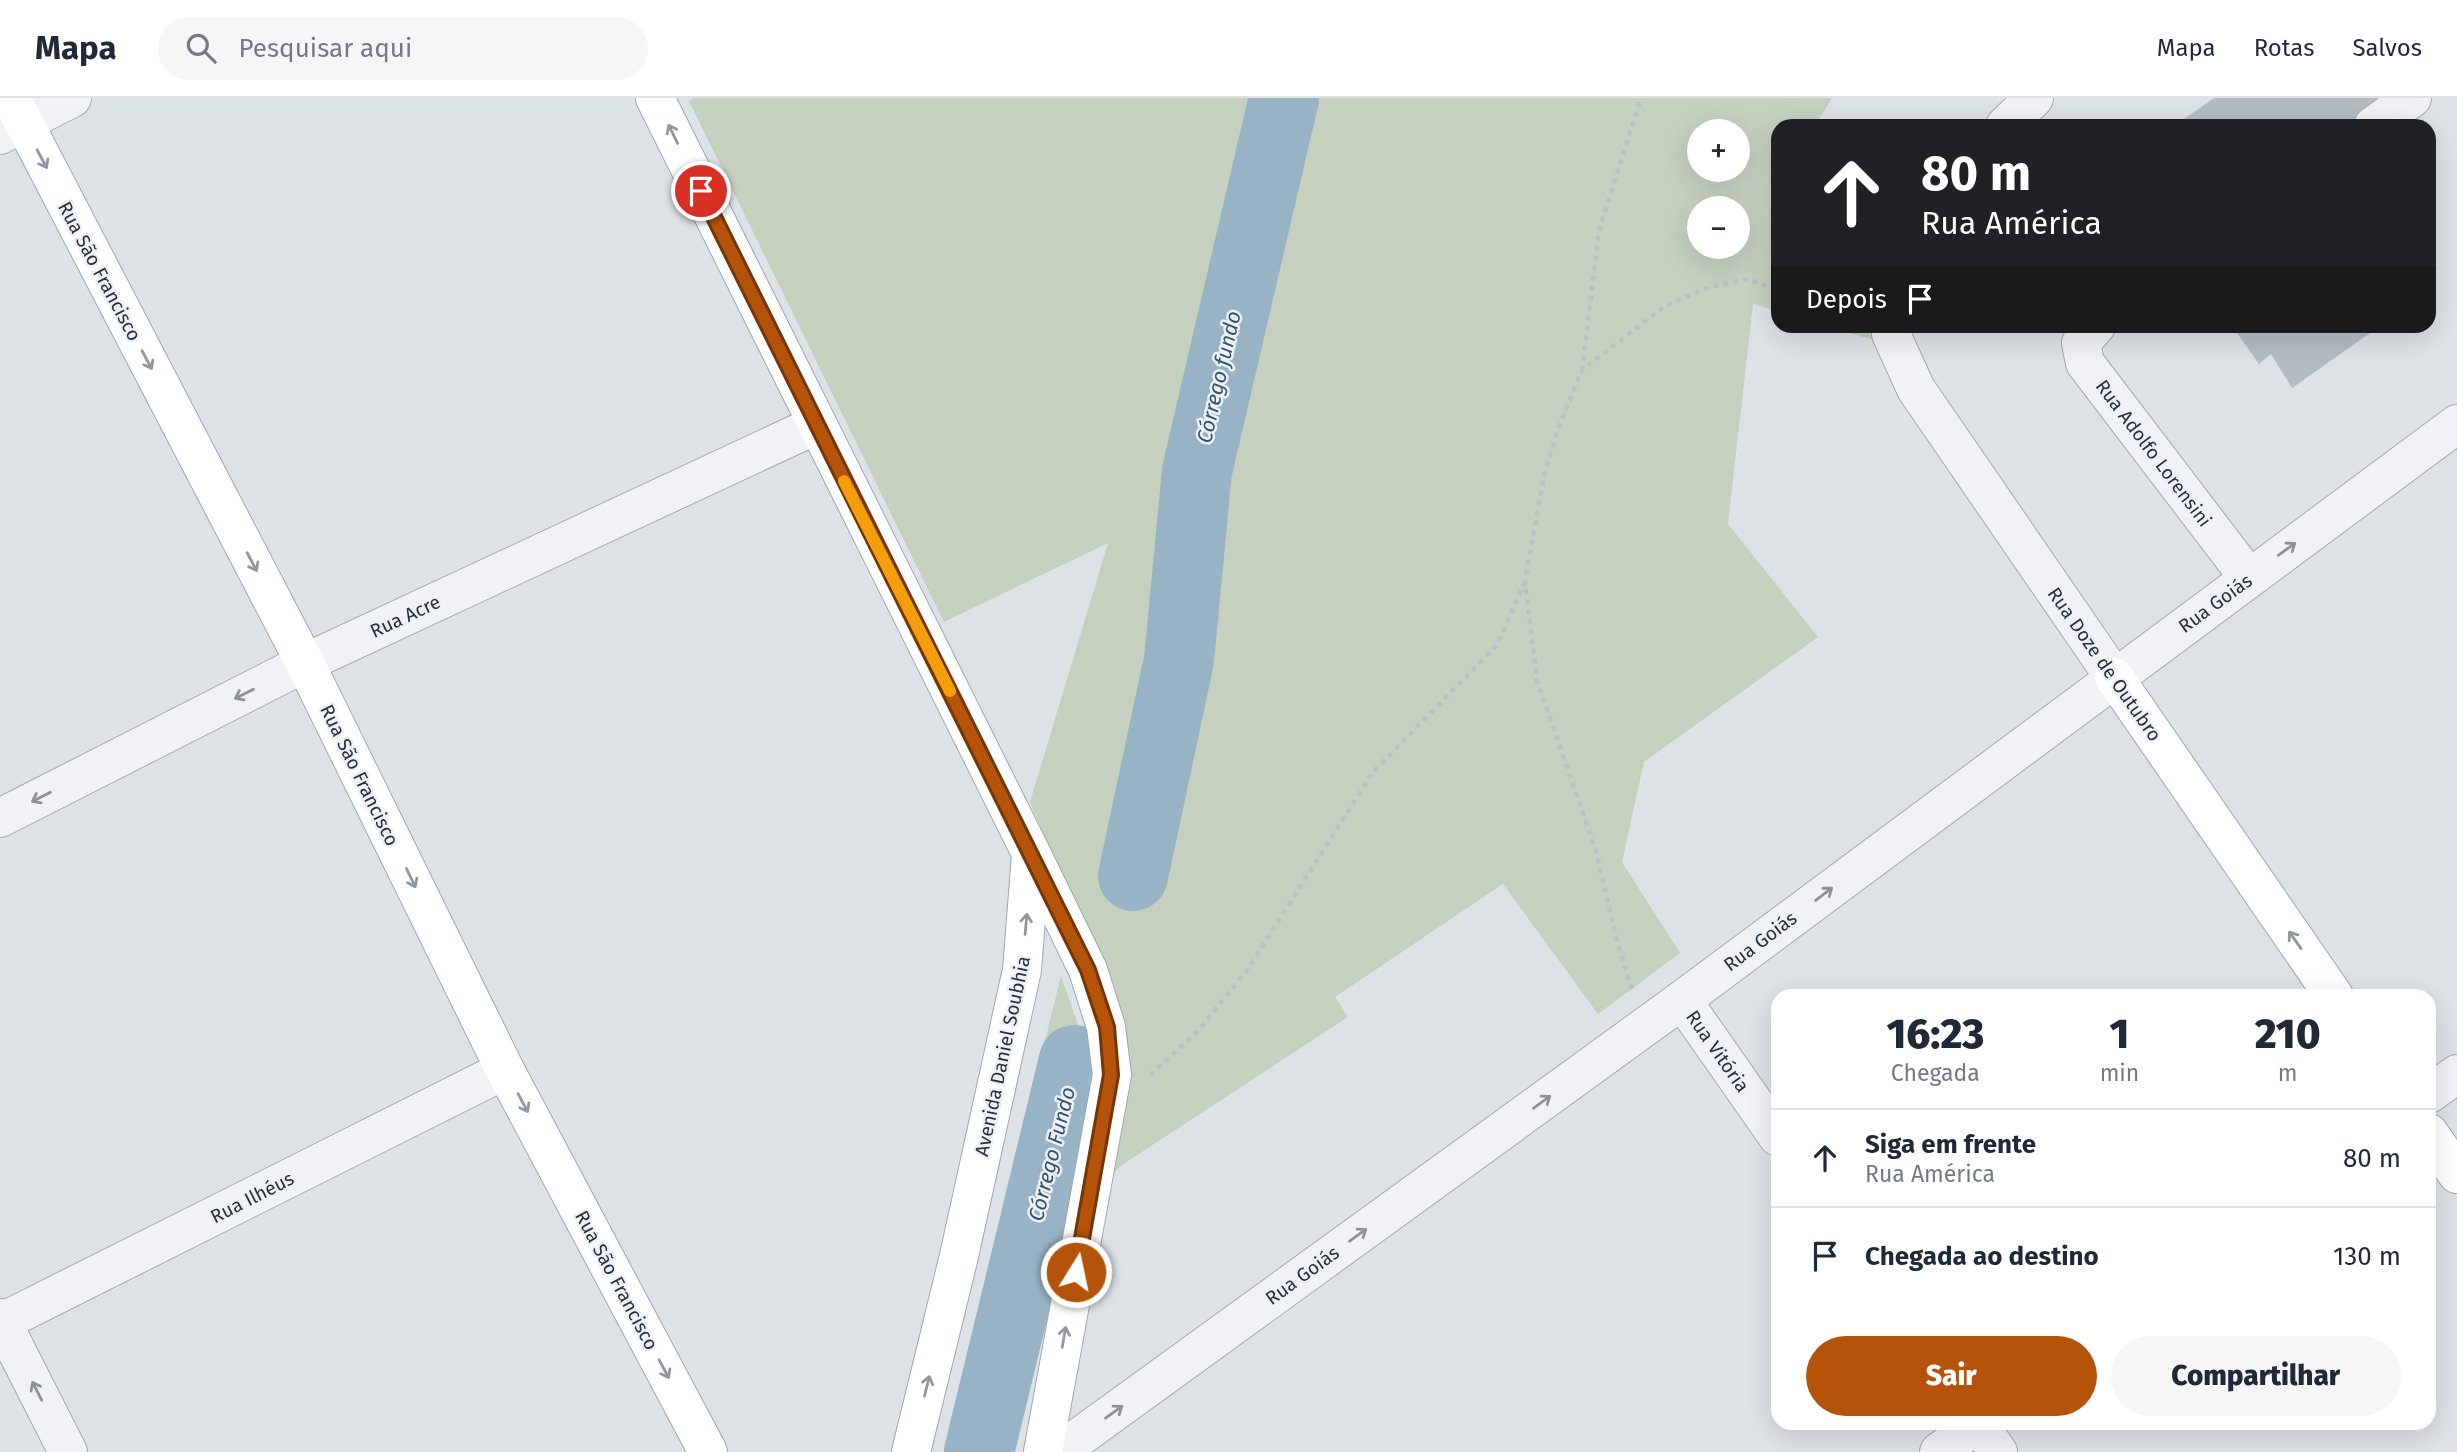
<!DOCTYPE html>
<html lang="pt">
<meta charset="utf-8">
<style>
body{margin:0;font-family:"Fira Sans",sans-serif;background:#f6f6f7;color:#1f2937;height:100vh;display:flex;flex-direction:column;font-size:26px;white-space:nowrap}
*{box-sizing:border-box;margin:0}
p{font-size:23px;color:#747a83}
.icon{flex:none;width:38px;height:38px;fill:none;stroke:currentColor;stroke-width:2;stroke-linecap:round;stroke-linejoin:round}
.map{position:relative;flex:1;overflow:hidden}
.side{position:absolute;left:1771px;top:891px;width:665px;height:441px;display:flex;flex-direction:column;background:#fff;border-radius:21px;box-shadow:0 7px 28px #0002}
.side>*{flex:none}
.hud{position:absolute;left:1771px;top:21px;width:665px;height:214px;border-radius:21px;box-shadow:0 7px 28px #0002;background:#202124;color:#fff;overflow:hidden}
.fabs{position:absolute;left:1687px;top:21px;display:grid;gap:14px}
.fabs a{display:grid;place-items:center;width:63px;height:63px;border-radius:50%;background:#fff;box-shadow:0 7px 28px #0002;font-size:35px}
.pin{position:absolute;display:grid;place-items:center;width:60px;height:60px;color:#fff;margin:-30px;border:4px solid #fff;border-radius:50%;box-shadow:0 2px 7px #0007}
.me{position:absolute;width:77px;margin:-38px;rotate:10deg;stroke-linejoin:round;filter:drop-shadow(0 0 5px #0008)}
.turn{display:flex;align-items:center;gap:24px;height:147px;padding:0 35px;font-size:32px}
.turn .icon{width:91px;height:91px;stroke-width:2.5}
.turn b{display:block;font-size:49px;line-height:60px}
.then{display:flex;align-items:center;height:66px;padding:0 35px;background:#0003;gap:14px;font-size:26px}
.eta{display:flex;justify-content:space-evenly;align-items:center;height:119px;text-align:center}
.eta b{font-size:42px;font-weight:800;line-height:49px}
.action{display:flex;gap:14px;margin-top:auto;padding:14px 35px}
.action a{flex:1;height:80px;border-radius:42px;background:#b45309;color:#fff;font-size:28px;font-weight:800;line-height:80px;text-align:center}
.action a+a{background:#f6f6f7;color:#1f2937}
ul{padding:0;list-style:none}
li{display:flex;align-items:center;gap:21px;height:98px;padding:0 35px;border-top:2px solid #e0e1e3}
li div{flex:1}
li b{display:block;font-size:26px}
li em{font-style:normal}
header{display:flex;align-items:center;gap:42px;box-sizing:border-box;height:98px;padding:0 35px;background:#fff;border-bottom:2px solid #e0e1e3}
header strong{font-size:33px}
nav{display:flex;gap:38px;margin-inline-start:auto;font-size:24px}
.search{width:490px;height:63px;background:#f6f6f7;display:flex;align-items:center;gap:18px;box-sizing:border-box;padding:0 24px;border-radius:38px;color:#747a83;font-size:26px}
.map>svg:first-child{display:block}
</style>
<header>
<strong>Mapa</strong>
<div class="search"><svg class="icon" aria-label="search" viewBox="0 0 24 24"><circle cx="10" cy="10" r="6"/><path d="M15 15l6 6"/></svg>Pesquisar aqui</div>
<nav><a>Mapa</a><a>Rotas</a><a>Salvos</a></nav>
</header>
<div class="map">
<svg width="2457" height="1354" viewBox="0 0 2457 1354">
<rect width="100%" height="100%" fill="#dde2e7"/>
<g fill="#c5d0bf" fill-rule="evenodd">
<path d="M694,0H1832L1815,28H1778V213L1753,206L1728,426L1818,539L1644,664L1622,764L1680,855L1598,916L1503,786L1335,899L1348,919L1122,1067L1090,1096L1112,901L1030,704L1108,445L944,524L689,3ZM1699,33H1738V72H1699ZM1699,110H1738V149H1699Z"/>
<path d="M1826,228H1880L1877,243Z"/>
<path d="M1061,878L1088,955L1012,1354H944Z"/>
</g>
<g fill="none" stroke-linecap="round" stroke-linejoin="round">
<g stroke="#99b3c6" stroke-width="70">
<path d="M1133,778L1179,562L1197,373L1284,0"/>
<path d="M979,1354L1074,962"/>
</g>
</g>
<g fill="#b5bbc3">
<path d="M2214,0H2392L2353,28H2174Z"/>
<path d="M2232,228H2370L2373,233L2292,290L2271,256L2259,266Z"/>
</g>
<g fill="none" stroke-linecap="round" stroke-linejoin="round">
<defs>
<g id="minor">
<path d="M2005,28L2034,0"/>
<path d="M2373,28L2412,0"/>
<path d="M0,37L72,0"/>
<path d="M1891,228V236L1916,291L2114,579"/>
<path d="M2096,228L2081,245L2085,265L2249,480"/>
<path d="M0,720L305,565L816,327"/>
<path d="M1682,902L1778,1039"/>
<path d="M2429,996L2457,976"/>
<path d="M0,1220L68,1354"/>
<path d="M0,1225L505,972"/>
<path d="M1978,1325L1998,1354"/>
<path d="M1059,1354L1682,902L2457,326"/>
<path d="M1939,1354L1979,1325"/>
</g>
<g id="major">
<path d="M11,0L305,565L505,972L708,1354"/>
<path d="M655,0L1031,755L1088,872L1106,929L1112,977L1043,1354"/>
<path d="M2114,579L2334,898"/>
<path d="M2429,1035L2457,1076"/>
<path d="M911,1354L959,1158L1022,872L1031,757"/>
</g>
</defs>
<use href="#minor" stroke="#a3a9b1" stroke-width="40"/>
<use href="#major" stroke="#9da7b2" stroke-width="40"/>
<g stroke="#bcc0c5" stroke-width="4.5" stroke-dasharray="5 5" stroke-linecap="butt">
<path d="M1582,272L1599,133L1641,0"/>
<path d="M1632,891L1617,843L1596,753L1537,582L1525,483L1544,378L1559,328L1582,272L1665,208L1710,189L1748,181L1778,192"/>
<path d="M1150,977L1196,935L1248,871L1373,674L1497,547L1525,484"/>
</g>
<use href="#minor" stroke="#f0f2f5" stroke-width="38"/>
<use href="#major" stroke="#fff" stroke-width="38"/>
</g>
<defs><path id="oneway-shaft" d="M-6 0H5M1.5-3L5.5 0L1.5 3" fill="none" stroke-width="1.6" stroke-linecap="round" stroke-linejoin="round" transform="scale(1.75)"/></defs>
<g stroke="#93989e">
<use href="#oneway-shaft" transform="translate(673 36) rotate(-116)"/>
<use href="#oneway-shaft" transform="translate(42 61) rotate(62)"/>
<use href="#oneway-shaft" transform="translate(147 262) rotate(62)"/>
<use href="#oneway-shaft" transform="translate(252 464) rotate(62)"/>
<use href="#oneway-shaft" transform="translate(411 780) rotate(64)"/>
<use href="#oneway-shaft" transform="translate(1026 826) rotate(-85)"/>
<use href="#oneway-shaft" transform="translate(2295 842) rotate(-125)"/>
<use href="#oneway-shaft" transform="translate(523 1005) rotate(62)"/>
<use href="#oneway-shaft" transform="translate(1064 1239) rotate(-80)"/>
<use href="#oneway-shaft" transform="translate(664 1271) rotate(62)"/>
<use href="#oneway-shaft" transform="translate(927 1288) rotate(-76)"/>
</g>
<g stroke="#8c9299">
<use href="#oneway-shaft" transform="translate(2287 451) rotate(-36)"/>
<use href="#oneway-shaft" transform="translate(244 596) rotate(153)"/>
<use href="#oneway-shaft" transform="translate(41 699) rotate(153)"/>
<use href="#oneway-shaft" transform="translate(1824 796) rotate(-37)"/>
<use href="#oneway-shaft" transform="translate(1542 1004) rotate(-36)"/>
<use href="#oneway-shaft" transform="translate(1358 1137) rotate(-36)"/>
<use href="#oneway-shaft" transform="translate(37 1293) rotate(-117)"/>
<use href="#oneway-shaft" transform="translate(1114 1314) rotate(-36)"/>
</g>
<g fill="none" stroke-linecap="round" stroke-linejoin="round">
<defs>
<path id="route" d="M701,93L1088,872L1107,929L1111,977L1076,1174"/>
</defs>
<use href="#route" stroke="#753606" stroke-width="18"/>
<use href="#route" stroke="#b45309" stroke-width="12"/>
<path stroke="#f59e0b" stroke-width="12" d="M844,383L950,593"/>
</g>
<g text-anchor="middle" stroke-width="5" stroke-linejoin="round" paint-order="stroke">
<g font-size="19" fill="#27313d" stroke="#edf0f4">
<text transform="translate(100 173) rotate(62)" y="7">Rua São Francisco</text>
<text transform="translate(2154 355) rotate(53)" y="7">Rua Adolfo Lorensini</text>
<text transform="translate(2215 505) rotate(-36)" y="7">Rua Goiás</text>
<text transform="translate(405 518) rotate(-25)" y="7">Rua Acre</text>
<text transform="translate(2105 566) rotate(55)" y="7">Rua Doze de Outubro</text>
<text transform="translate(360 677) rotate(64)" y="7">Rua São Francisco</text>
<text transform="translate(1760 843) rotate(-37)" y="7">Rua Goiás</text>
<text transform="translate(1718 953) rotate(55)" y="7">Rua Vitória</text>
<text transform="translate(1002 958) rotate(-78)" y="7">Avenida Daniel Soubhia</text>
<text transform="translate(252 1099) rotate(-27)" y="7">Rua Ilhéus</text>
<text transform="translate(1302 1177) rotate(-36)" y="7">Rua Goiás</text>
<text transform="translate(617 1182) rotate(62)" y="7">Rua São Francisco</text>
</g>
<g font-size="21" font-style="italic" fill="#325370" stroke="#edf0f4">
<text transform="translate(1219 279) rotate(-77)" y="7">Córrego fundo</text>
<text transform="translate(1052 1056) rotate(-76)" y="7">Córrego Fundo</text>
</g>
</g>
</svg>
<div class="fabs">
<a>+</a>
<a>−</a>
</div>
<div class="pin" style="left:701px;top:93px;background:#d93025"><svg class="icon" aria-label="arrive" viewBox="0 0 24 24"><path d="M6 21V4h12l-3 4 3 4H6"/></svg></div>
<svg class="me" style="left:1076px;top:1174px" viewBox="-20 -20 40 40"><circle r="17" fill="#b45309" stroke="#fff" stroke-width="3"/><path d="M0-11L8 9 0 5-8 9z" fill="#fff"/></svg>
<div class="hud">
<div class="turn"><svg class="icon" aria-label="ahead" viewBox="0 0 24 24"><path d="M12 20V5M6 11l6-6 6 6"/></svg><div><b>80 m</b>Rua América</div></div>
<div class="then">Depois<svg class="icon" aria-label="arrive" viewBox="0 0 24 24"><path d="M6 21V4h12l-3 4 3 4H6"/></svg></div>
</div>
<section class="side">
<div class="eta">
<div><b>16:23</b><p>Chegada</p></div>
<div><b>1</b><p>min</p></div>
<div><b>210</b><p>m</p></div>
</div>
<ul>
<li><svg class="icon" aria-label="ahead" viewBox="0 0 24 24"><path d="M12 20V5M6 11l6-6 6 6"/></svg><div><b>Siga em frente</b><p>Rua América</p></div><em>80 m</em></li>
<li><svg class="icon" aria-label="arrive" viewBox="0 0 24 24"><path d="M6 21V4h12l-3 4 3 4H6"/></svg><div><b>Chegada ao destino</b></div><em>130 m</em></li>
</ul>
<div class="action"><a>Sair</a><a>Compartilhar</a></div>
</section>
</div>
